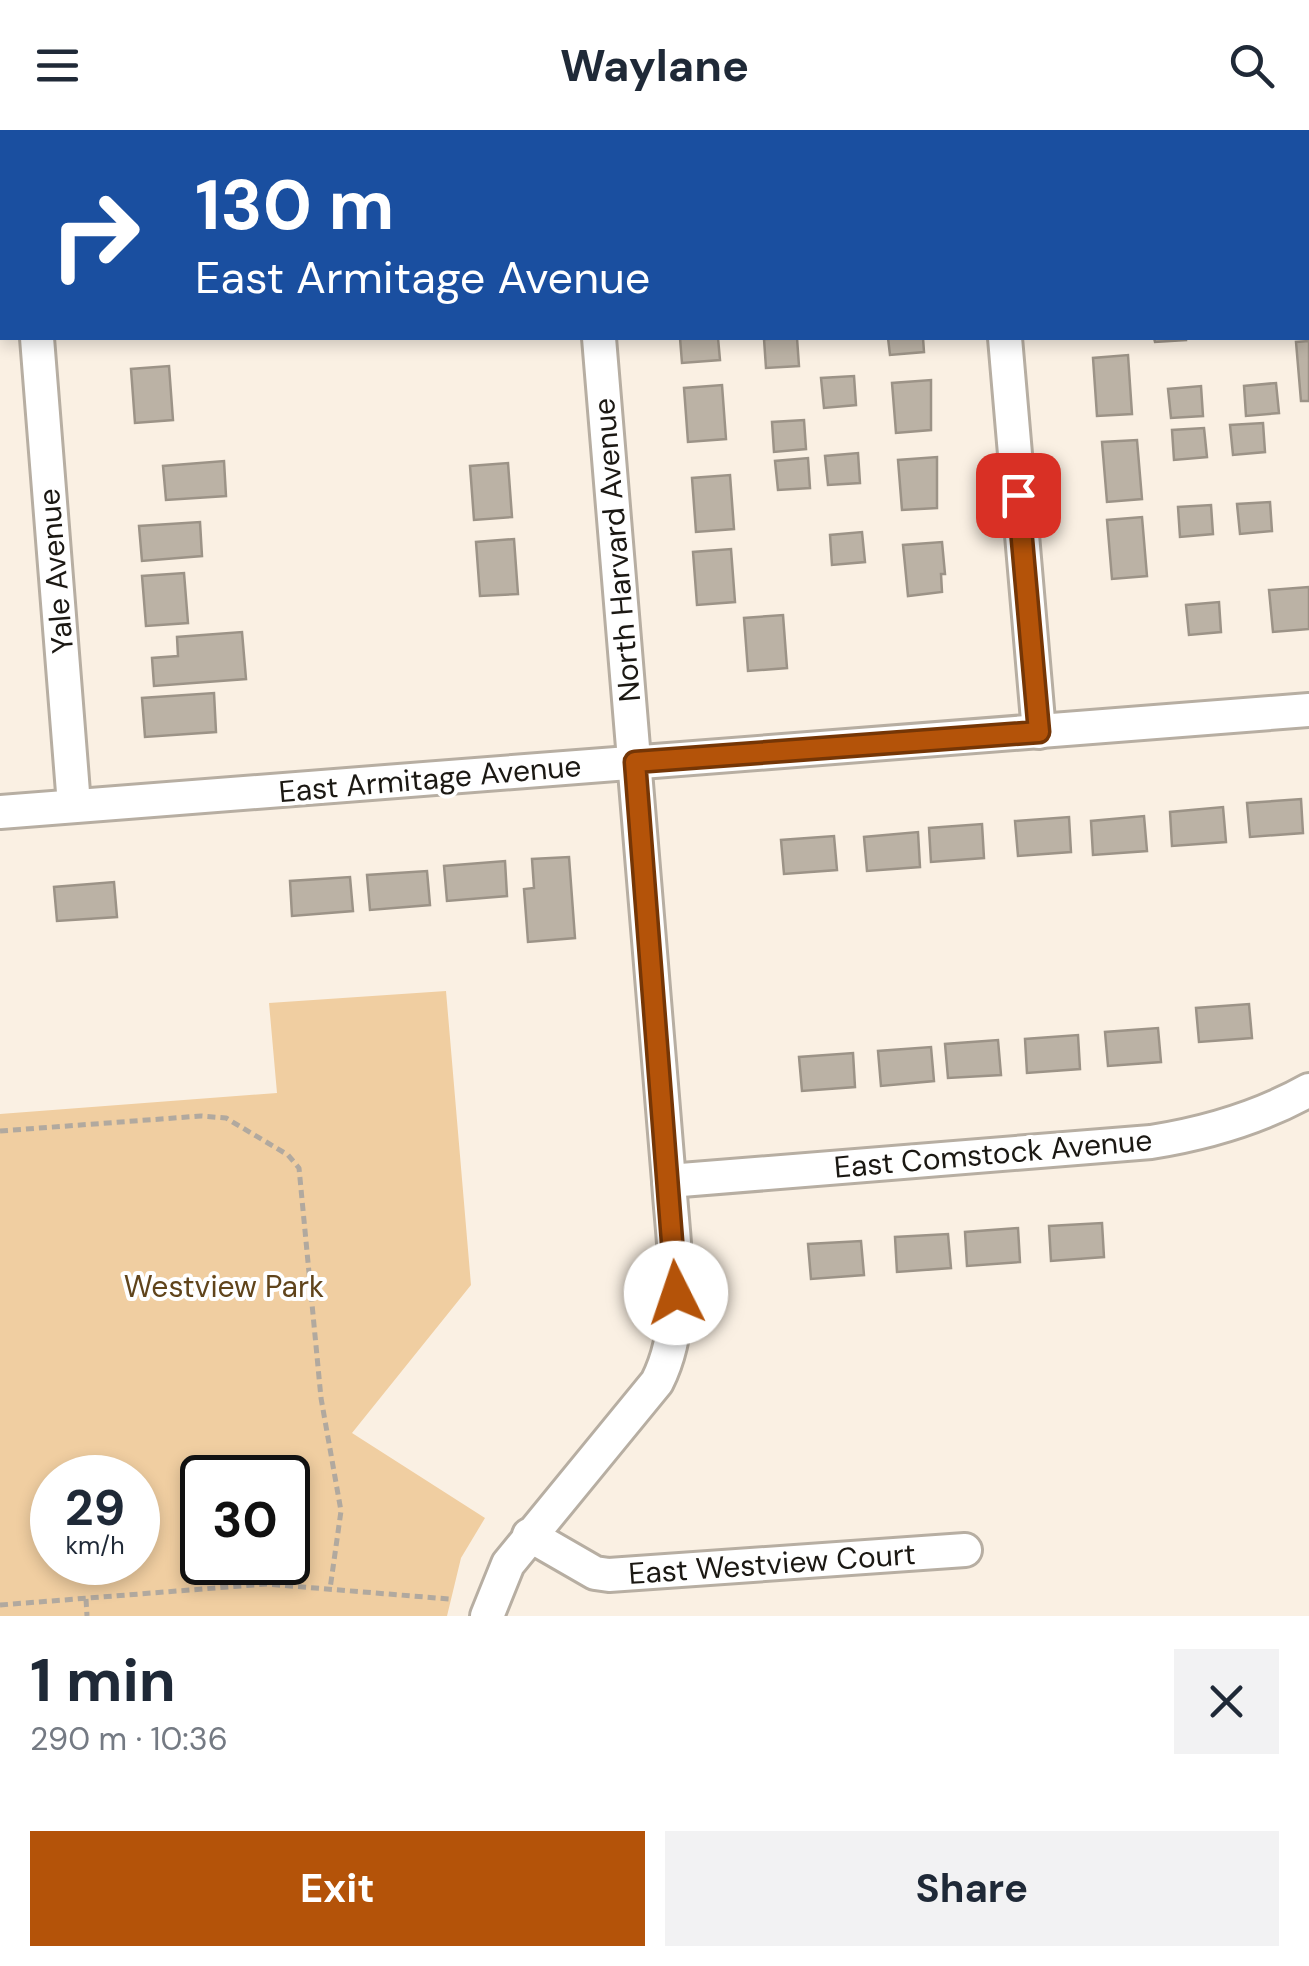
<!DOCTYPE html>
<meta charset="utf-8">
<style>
body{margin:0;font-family:"DM Sans",sans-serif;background:#f2f2f3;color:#1f2937;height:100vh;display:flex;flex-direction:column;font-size:38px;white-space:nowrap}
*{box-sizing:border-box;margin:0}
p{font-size:32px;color:#747a83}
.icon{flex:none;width:55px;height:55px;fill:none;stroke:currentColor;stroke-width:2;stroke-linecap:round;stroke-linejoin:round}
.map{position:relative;height:1486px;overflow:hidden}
.side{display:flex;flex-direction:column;background:#fff;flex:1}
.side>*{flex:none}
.hud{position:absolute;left:0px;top:0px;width:1310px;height:210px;box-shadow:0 5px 15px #0003;background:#1a4fa0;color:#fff;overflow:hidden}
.speed{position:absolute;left:30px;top:1325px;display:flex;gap:20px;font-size:50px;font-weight:700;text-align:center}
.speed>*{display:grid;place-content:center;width:130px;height:130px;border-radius:50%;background:#fff;box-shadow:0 5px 15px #0003;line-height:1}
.speed small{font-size:25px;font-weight:400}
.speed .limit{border:5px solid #111;border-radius:15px;background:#fff;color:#111}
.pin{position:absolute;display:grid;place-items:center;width:85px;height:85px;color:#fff;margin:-42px;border-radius:20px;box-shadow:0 5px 15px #0006}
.me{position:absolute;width:110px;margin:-55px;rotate:356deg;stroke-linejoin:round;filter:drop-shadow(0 0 8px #0008)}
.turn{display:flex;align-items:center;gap:35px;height:210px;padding:0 30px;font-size:45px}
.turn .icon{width:130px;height:130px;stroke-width:2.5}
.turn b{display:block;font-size:70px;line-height:85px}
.round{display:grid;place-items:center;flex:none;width:105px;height:105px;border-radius:0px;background:#f2f2f3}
.head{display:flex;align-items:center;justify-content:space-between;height:170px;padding:0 30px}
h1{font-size:60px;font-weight:700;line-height:75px}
.action{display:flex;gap:20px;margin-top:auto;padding:20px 30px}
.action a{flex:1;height:115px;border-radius:0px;background:#b45309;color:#fff;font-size:40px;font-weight:700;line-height:115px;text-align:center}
.action a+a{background:#f2f2f3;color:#1f2937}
header{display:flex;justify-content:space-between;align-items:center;height:130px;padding:0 30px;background:#fff;font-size:45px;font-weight:700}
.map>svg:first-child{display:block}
</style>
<header><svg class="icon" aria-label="menu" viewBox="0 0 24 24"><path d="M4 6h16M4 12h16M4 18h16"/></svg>Waylane<svg class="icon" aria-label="search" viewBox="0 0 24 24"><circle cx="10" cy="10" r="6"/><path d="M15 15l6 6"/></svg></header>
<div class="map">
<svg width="1309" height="1486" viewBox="0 0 1309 1486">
<rect width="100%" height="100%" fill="#faf0e3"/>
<path fill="#f0cea1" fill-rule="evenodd" d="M446,861L471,1155L352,1303L485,1388L461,1428L447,1486H0V984L277,963L269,873ZM52,1348H138V1432H52ZM202,1348H288V1432H202Z"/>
<g fill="#bbb2a5" stroke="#9c9387" stroke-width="2.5">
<path d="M109,0H169L138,2Z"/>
<path d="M661,0H699L700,2H661Z"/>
<path d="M680,208H718L720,230L682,233Z"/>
<path d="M797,208L799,236L766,238L764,209Z"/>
<path d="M888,208H923L924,222L890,225Z"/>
<path d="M1154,208H1186V210L1155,212Z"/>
<path d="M1309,211V271H1301L1296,212Z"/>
<path d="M1128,225L1132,284L1097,286L1093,228Z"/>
<path d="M169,236L173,290L135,293L131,239Z"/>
<path d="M854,246L856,275L824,278L821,248Z"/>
<path d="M931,250V300L896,303L892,253Z"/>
<path d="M1276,253L1279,283L1246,286L1244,256Z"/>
<path d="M722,255L726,309L688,312L684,258Z"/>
<path d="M1201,256L1203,286L1171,288L1168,259Z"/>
<path d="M804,290L806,319L774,322L772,292Z"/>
<path d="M1263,293L1265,322L1233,325L1230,295Z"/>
<path d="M1204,298L1207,327L1174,330L1172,300Z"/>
<path d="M1137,310L1142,369L1107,372L1102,312Z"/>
<path d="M858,323L860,353L828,355L825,326Z"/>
<path d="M937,327V378L902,380L898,330Z"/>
<path d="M808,328L810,358L778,360L775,331Z"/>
<path d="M224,331L226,366L166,370L163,336Z"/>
<path d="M508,333L512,387L474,390L470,336Z"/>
<path d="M730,345L734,399L696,402L692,348Z"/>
<path d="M1270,372L1272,401L1240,404L1237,374Z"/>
<path d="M1211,375L1213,404L1180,407L1178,377Z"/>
<path d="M1142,387L1147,446L1112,449L1107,390Z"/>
<path d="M200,392L202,426L142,431L139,396Z"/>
<path d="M862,402L865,432L832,435L830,405Z"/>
<path d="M514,409L518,464L480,466L476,412Z"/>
<path d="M942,412L945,444H941L942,462L908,466L903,415Z"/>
<path d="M731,419L735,472L697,475L693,422Z"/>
<path d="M184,443L188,493L146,496L142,446Z"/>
<path d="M1309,457V499L1273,502L1269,460Z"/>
<path d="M1219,472L1221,502L1189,505L1186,475Z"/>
<path d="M783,485L787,538L748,541L744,488Z"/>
<path d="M242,502L246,549L154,556L152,528L178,526L177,507Z"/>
<path d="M214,563L216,602L145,607L142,568Z"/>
<path d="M1301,669L1303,703L1250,707L1247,673Z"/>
<path d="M1223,677L1226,712L1172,716L1170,682Z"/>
<path d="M1144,686L1147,721L1093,725L1091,691Z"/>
<path d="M1069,687L1071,722L1018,726L1015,691Z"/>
<path d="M982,694L984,728L931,732L929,698Z"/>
<path d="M918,702L920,737L867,741L864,707Z"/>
<path d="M834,706L837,740L784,744L781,710Z"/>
<path d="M569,727L575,808L528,812L524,759L534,758L532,729Z"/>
<path d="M505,731L507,766L447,771L444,736Z"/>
<path d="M427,741L430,775L370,780L367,745Z"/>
<path d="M350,747L353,781L292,786L290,751Z"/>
<path d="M114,752L117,787L57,791L54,757Z"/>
<path d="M1249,874L1252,908L1199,912L1196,878Z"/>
<path d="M1158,898L1161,932L1108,936L1105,902Z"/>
<path d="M1078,905L1080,939L1027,943L1025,909Z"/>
<path d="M998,910L1001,945L948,948L945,914Z"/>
<path d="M931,917L934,951L881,956L878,921Z"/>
<path d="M853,923L855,957L802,961L799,927Z"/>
<path d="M1102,1093L1104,1127L1051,1131L1049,1096Z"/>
<path d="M1018,1098L1020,1132L967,1136L965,1102Z"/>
<path d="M948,1104L951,1138L897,1142L895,1107Z"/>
<path d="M861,1111L864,1145L811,1149L808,1114Z"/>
</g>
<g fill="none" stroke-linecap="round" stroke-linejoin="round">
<defs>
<g id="minor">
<path d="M21,0V2"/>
<path d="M582,0V2"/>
<path d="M987,0V2"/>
<path d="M37,208L74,675"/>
<path d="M1005,208L1039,602"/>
<path d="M0,682L1309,580"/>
<path d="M669,1051L1151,1012C1208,1003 1259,988 1309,960"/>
<path d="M529,1405L595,1443L609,1445L965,1420"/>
<path d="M487,1486L508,1434L657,1252C688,1191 673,1117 669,1051L599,208"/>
</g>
</defs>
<use href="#minor" stroke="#b7aea2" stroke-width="38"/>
<g stroke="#b1a99f" stroke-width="5" stroke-dasharray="8 5" stroke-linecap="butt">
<path d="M0,1001L201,986L226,988L288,1025L299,1038L321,1268L341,1381L330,1459"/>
<path d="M86,1469L87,1486"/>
<path d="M0,1475L266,1454L449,1469"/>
</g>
<use href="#minor" stroke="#fff" stroke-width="32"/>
</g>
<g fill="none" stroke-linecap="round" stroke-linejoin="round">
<defs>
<path id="route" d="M676,1163L635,632L1039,602L1018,365"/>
</defs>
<use href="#route" stroke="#753606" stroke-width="25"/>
<use href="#route" stroke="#b45309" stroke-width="18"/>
</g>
<g text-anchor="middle" stroke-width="8" stroke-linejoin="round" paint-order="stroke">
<g font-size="30" fill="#1b1813" stroke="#fff">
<text transform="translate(617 420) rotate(-95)" y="10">North Harvard Avenue</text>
<text transform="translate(56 441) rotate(-95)" y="10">Yale Avenue</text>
<text transform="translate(430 649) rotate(-5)" y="10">East Armitage Avenue</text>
<text transform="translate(993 1024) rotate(-5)" y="10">East Comstock Avenue</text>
<text transform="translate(772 1434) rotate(-4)" y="10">East Westview Court</text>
</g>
<g font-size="30" fill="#60441b" stroke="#fff">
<text x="224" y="1167">Westview Park</text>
</g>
</g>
</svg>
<div class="speed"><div>29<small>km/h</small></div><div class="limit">30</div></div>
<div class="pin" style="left:1018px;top:365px;background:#d93025"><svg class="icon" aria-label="arrive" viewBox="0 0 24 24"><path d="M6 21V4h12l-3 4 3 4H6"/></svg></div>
<svg class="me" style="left:676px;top:1163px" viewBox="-20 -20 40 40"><circle r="19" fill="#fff"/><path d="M0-13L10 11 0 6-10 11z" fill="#b45309"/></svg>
<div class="hud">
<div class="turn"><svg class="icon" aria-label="right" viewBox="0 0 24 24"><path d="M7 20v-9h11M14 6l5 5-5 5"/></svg><div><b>130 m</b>East Armitage Avenue</div></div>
</div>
</div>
<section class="side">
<div class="head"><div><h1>1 min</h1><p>290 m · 10:36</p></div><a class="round"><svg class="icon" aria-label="close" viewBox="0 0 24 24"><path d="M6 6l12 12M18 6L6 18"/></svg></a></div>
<div class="action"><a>Exit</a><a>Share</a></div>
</section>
